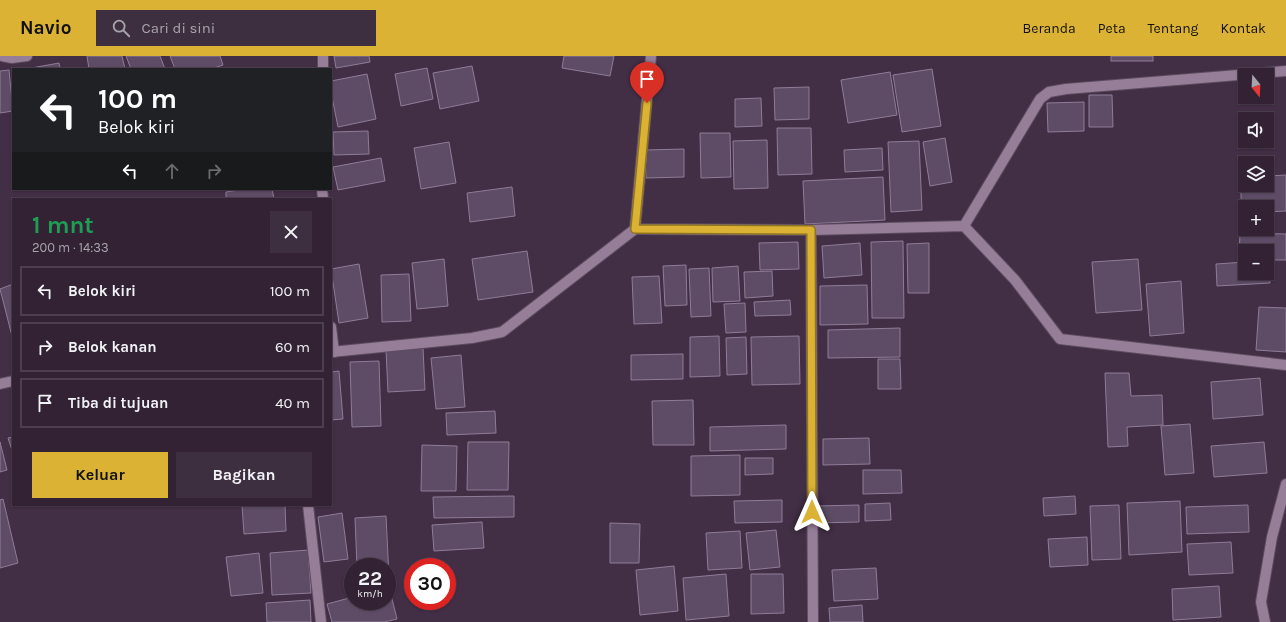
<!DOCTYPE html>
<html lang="id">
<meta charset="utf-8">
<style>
body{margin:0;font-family:Karla,sans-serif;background:#3d2f40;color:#f1f3f6;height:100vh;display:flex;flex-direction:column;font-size:15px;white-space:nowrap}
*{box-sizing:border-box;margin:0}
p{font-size:13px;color:#a8a4ac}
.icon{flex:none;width:22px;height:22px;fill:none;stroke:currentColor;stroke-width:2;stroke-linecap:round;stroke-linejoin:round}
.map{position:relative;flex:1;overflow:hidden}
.sheet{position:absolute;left:12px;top:142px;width:320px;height:308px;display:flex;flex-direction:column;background:#322234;border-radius:0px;box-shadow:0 1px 3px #0004,0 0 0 1px #4d3f4f}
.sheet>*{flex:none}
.top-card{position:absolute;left:12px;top:12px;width:320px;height:122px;border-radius:0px;box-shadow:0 1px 3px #0004,0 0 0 1px #4d3f4f;background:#202124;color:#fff;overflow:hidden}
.needle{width:26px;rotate:162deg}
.buttons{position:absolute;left:1238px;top:12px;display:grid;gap:8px}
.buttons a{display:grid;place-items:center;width:36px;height:36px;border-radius:0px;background:#322234;box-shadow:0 1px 3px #0004,0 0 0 1px #4d3f4f;font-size:20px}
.speed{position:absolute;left:344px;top:502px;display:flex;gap:8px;font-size:20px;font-weight:700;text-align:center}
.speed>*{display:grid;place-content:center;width:52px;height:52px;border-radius:50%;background:#322234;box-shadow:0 1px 3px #0004,0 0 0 1px #4d3f4f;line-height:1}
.speed small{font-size:10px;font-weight:400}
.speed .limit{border:6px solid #d22;background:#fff;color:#111}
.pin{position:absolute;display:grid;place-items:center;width:34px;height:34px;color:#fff;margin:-41px -17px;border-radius:50% 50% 50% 0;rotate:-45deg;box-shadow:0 0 4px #0007}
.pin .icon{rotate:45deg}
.me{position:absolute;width:44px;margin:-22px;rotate:0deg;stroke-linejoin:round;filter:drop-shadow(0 0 3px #0008)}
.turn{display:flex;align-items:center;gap:14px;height:84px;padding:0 20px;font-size:18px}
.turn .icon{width:52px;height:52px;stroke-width:2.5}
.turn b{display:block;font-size:28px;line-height:34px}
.lanes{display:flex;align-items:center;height:38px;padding:0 20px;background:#0003;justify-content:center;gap:20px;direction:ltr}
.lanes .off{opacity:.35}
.round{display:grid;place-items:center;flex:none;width:42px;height:42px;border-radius:0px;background:#3d2f40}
.head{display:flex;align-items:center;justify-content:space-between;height:68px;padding:0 20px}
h1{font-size:24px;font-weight:700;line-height:30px;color:#1e9e55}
.action{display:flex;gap:8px;margin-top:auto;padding:8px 20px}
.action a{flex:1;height:46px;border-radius:0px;background:#dbb233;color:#111;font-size:16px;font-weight:700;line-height:46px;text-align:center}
.action a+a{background:#3d2f40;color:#f1f3f6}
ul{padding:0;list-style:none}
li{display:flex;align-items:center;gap:12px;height:50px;margin:0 8px 6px;padding:0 12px;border:2px solid #4d3f4f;border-radius:0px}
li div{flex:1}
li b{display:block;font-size:15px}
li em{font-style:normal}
header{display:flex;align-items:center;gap:24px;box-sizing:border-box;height:56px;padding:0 20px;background:#dbb233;color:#111}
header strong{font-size:19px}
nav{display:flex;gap:22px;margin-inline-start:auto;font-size:14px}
.search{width:280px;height:36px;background:#3d2f40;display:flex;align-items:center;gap:10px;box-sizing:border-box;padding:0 14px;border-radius:0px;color:#a8a4ac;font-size:15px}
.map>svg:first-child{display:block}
</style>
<header>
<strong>Navio</strong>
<div class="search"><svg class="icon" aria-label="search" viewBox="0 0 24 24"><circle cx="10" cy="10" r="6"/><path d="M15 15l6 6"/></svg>Cari di sini</div>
<nav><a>Beranda</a><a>Peta</a><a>Tentang</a><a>Kontak</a></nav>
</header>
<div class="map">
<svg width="1286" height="566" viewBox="0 0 1286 566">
<rect width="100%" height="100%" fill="#422e45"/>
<g fill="#5e4c66" stroke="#8f7c98">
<path d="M87,0H122L125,13H89Z"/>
<path d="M126,0H160L165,13H131Z"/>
<path d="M170,0H220L223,9L211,13H175Z"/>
<path d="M334,0H369L370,6L336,12Z"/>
<path d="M564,0H614L610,20L562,12Z"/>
<rect x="1111" y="0" width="42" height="5"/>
<path d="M59,7L60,13H26Z"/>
<path d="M472,10L479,45L440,53L433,17Z"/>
<path d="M427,12L433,43L401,50L395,18Z"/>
<path d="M932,13L941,70L902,76L893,19Z"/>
<path d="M9,14L13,55L0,57V15Z"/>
<path d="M890,16L897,59L848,67L841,24Z"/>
<path d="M367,18L376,63L338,71L331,36V25Z"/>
<path d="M809,31V63L775,64L774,32Z"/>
<path d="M1089,39H1112L1113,71H1089Z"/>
<path d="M761,42L762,70L735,71V43Z"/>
<path d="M1084,46V75L1048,76L1047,47Z"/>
<path d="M777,72H811L812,118L778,119Z"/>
<path d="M368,75L369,98L334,99L333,76Z"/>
<path d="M700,77H730L731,121L701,122Z"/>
<path d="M945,82L952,126L930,130L923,86Z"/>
<path d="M767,84L768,132L734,133L733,85Z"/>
<path d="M919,85L922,154L891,156L888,86Z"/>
<path d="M449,86L456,127L421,133L414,92Z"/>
<path d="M882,92L883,114L845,116L844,94Z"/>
<path d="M684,93V121L646,122L645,94Z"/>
<path d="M381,102L385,125L338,134L333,111Z"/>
<path d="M1286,119V155L1267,156V151H1245V157L1242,158L1240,121H1245V129H1267V120Z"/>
<path d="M883,121L885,164L805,168L803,125Z"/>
<path d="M512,131L515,160L470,166L467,137Z"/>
<path d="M246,133H272L274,143H226V136Z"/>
<path d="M1240,177L1286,178V204H1267V195H1245V204L1239,203Z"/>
<path d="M903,185L904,262H872L871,186Z"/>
<path d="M798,186L799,213L760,214L759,187Z"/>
<path d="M860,187L862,219L824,222L822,190Z"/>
<path d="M929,187V237H908L907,188Z"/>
<path d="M527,195L533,236L478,244L472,203Z"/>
<path d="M444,203L448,250L417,253L412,207Z"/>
<path d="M1138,203L1142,254L1096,257L1092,206Z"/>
<path d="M1267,205H1269L1270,227L1217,230L1216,208L1245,206V217H1267Z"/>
<path d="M359,208L368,262L339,267L331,213Z"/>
<path d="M686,209L687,249L665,250L663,210Z"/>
<path d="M738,210L740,245L713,246L712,212Z"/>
<path d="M709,212L711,260L691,261L689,213Z"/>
<path d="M772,215L773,240L745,242L744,216Z"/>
<path d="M409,218L411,265L382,266L381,219Z"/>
<path d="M659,220L662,267L634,268L632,221Z"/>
<path d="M1181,225L1184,277L1150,280L1146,228Z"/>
<path d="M13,228V284L0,233Z"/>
<path d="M867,229L868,268L820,269V230Z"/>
<path d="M790,244L791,259L755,260L754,246Z"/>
<path d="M745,247L746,276L726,277L724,248Z"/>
<path d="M1259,251L1286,252V296L1256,294Z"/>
<path d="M900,272V301L828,302V274Z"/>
<path d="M719,280L720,320L690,321V281Z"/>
<path d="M799,280L800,328L752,329L751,281Z"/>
<path d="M746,281L747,318L727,319L726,282Z"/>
<path d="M423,292L425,334L388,336L386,294Z"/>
<path d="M683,298V323L631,324V299Z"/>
<path d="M461,299L465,351L436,353L431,302Z"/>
<path d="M878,303H900L901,333H878Z"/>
<path d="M379,305L381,370L352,371L350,306Z"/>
<path d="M339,315L343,363L331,364V316Z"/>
<path d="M1105,317H1129L1131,340L1162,339L1163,369L1127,371L1128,390L1108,391Z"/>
<path d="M1260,322L1263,359L1213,363L1211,326Z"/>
<path d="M693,344L694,389H653L652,345Z"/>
<path d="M495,355L496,377L447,379L446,357Z"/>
<path d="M1190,368L1194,417L1165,419L1161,370Z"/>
<path d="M786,369V393L710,395V371Z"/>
<path d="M13,381V397L8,382Z"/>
<path d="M869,382L870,408L823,409V383Z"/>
<path d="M0,386L7,414L0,416Z"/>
<path d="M468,386H509L508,434H467Z"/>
<path d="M1264,386L1267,417L1214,421L1211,390Z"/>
<path d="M422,389L457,390L456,435H421Z"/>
<path d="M740,399V439L691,440V400Z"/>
<path d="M745,402H773V418L745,419Z"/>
<path d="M863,414H901L902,437L863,438Z"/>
<path d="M514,440V461L434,462L433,441Z"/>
<path d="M1075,440L1076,458L1044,460L1043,442Z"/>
<path d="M3,443L18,507L0,512V444Z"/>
<path d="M782,444V466L735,467L734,445Z"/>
<path d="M1180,445L1182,496L1129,499L1127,447Z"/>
<path d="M890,447L891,464L865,465V448Z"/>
<path d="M242,449H285L286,475L244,478Z"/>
<path d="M859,449V466L817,467V450Z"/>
<path d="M1119,449L1121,503L1092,504L1090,450Z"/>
<path d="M1248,449L1249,476L1187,478L1186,451Z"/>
<path d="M342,457L348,503L324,506L318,461Z"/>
<path d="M386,460L389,521H387V511H357L355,462Z"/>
<path d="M482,466L484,492L434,495L432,469Z"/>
<path d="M610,467L640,468L639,507H610Z"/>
<path d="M776,474L780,511L750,514L746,477Z"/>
<path d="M740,475L742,512L708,514L706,477Z"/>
<path d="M1087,481L1088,509L1050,511L1048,483Z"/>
<path d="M1231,486L1233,517L1189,519L1187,488Z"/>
<path d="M308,494L311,537L272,539L270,497Z"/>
<path d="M259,497L263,537L231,540L226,501Z"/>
<path d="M674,510L678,555L640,559L636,514Z"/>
<path d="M876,512L878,543L834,545L832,514Z"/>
<path d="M726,518L729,560L686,564L683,522Z"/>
<path d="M751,518H783L784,557L751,558Z"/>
<path d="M1219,530L1221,561L1173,564L1172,533Z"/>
<path d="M389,531L397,563L384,566H332L327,548L353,541V545H387V532Z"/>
<path d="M310,544L311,566H267L266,547Z"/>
<path d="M862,549L863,566H830L829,552Z"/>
</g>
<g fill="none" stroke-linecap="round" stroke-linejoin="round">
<defs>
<g id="minor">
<path d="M2,0L12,2L27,0"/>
<path d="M651,0L635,173L811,174L964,170L1015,224L1060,283L1286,309"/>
<path d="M323,13V0"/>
<path d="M322,133L323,143"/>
<path d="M964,170L1040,43L1049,36L1066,33L1286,15"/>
<path d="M811,174L813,566"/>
<path d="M331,271L334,296"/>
<path d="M331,296L472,282L502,276L635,173"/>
<path d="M0,328L13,325"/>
<path d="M308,449L321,566"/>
<path d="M1265,566L1261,546L1272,481L1286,428"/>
</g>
</defs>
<use href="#minor" stroke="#5d4c60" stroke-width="12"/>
<use href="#minor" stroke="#967e99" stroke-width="10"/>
</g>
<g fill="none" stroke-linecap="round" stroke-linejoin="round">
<defs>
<path id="route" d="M647,47L635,173L811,174L812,456"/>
</defs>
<use href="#route" stroke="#8e7421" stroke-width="10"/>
<use href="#route" stroke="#dbb233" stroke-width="7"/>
</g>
</svg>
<div class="buttons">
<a><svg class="needle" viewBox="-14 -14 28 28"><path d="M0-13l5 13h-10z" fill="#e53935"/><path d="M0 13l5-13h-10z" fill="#a8a4ac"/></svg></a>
<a><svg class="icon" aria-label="sound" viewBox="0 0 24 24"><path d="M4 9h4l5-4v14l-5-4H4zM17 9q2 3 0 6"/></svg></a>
<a><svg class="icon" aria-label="layers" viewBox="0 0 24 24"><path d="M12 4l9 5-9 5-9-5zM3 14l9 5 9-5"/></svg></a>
<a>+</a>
<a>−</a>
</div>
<div class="speed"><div>22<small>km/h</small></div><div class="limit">30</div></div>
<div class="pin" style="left:647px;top:47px;background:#d93025"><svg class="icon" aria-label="arrive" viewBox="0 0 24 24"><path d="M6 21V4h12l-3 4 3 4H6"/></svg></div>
<svg class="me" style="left:812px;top:456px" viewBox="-20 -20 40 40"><path d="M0-17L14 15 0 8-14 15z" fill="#dbb233" stroke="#fff" stroke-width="4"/></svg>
<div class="top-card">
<div class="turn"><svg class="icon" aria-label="left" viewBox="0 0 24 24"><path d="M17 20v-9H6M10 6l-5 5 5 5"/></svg><div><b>100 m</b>Belok kiri</div></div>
<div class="lanes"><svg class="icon" aria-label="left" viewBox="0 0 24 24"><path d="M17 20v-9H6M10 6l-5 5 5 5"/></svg><svg class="icon off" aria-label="ahead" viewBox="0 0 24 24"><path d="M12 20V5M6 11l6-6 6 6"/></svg><svg class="icon off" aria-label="right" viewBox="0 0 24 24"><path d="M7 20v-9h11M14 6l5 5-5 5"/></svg></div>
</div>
<section class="sheet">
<div class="head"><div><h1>1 mnt</h1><p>200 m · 14:33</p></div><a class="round"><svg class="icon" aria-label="close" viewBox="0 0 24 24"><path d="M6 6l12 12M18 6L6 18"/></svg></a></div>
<ul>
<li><svg class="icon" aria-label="left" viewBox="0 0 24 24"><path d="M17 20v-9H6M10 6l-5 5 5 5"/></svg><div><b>Belok kiri</b></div><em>100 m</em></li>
<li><svg class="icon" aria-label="right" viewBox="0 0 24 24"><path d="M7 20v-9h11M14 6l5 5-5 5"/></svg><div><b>Belok kanan</b></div><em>60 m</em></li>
<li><svg class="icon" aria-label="arrive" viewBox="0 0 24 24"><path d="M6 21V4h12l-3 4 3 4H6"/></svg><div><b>Tiba di tujuan</b></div><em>40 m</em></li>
</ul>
<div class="action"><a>Keluar</a><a>Bagikan</a></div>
</section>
</div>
